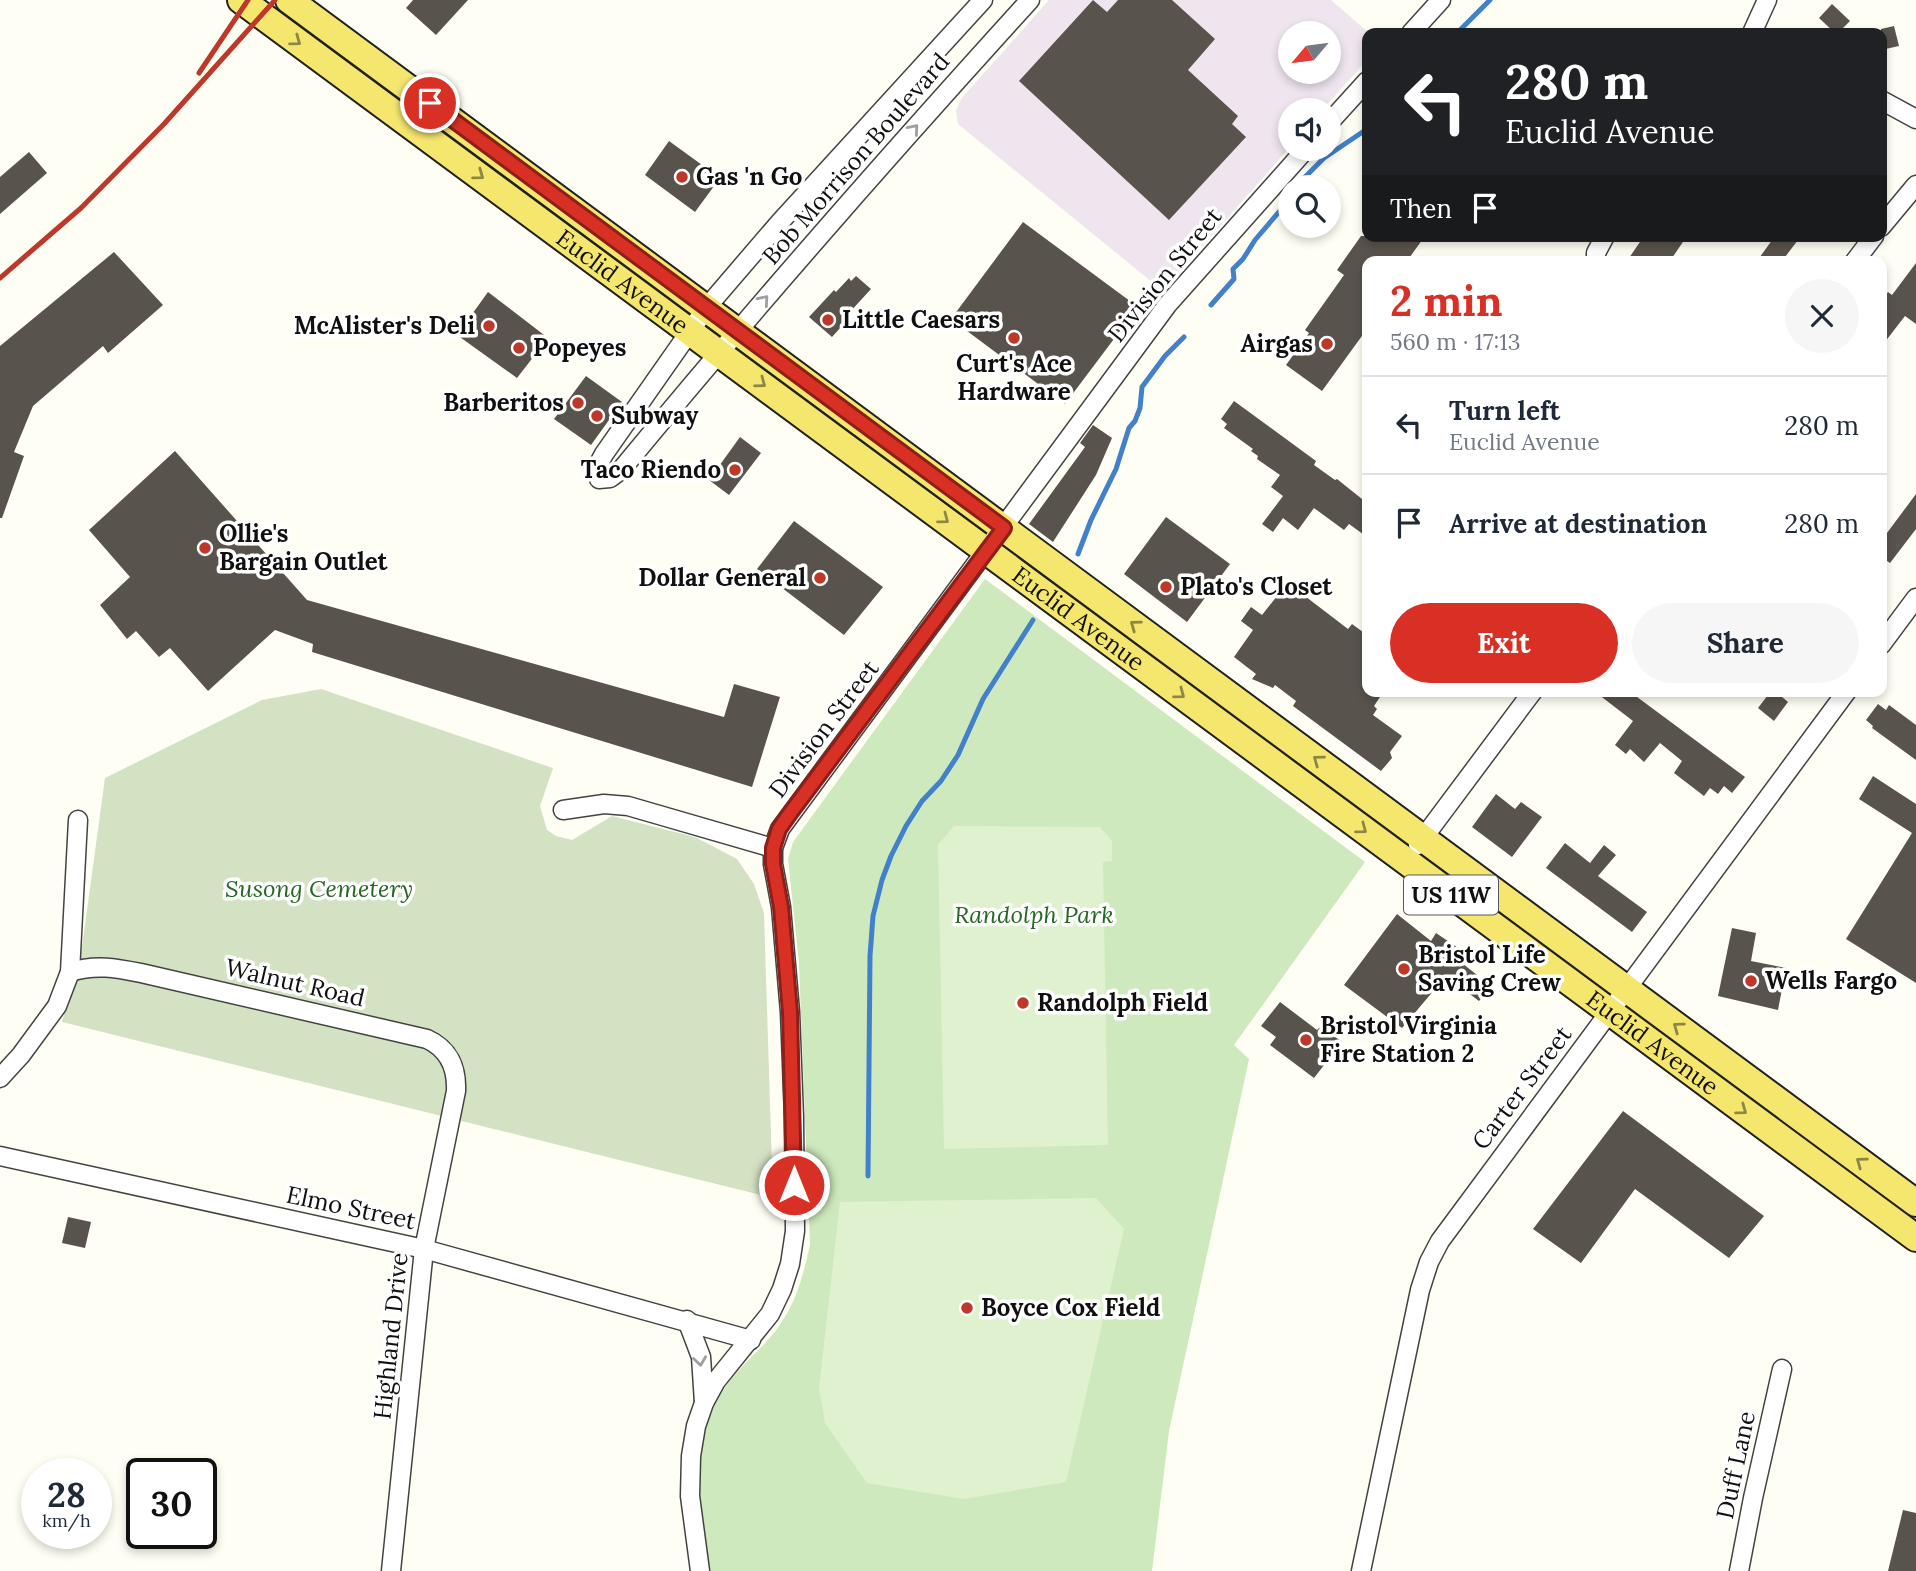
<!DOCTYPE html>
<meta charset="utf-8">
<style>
body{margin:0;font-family:Lora,serif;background:#f6f6f7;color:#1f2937;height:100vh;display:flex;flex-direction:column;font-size:26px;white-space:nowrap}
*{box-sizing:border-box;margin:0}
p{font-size:23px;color:#747a83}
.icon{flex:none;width:38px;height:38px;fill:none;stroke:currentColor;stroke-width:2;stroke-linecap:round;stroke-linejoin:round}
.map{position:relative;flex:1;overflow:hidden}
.side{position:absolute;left:1362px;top:256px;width:525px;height:441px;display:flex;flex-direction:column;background:#fff;border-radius:14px;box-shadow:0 4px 10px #0003}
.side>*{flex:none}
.hud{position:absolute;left:1362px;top:28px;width:525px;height:214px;border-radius:14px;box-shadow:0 4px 10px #0003;background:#202124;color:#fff;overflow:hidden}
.needle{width:46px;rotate:241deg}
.fabs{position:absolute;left:1278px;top:21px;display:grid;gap:14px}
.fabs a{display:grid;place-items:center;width:63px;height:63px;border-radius:50%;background:#fff;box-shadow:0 4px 10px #0003;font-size:35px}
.speed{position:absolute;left:21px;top:1458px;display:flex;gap:14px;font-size:35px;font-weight:700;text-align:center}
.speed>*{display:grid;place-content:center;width:91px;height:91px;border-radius:50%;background:#fff;box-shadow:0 4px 10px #0003;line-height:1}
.speed small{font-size:18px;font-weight:400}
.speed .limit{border:4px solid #111;border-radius:10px;background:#fff;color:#111}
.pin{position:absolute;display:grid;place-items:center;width:60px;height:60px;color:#fff;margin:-30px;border:4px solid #fff;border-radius:50%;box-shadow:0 2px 7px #0007}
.me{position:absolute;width:77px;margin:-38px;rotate:0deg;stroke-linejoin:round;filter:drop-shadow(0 0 5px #0008)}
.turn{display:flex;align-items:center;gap:24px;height:147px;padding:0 28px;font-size:32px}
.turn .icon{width:91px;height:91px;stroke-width:2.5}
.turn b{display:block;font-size:49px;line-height:60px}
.then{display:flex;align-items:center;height:66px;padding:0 28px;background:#0003;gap:14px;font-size:26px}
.round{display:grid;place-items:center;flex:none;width:74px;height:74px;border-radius:37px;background:#f6f6f7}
.head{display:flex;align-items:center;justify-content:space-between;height:119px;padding:0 28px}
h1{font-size:42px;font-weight:700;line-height:52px;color:#d93025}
.button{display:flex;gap:14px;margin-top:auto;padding:14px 28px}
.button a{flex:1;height:80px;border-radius:42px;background:#d93025;color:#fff;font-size:28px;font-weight:700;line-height:80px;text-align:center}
.button a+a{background:#f6f6f7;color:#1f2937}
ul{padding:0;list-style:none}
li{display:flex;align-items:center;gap:21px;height:98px;padding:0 28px;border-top:2px solid #e0e1e3}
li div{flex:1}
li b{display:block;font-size:26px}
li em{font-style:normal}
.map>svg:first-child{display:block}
</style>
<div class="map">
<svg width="1916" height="1571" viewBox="0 0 1916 1571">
<rect width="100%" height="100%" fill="#fffef4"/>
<path fill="#eee5ee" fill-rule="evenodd" d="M1049,0H1331L1369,33H1367V60L1322,110H1290V147L1163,291L958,124L956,111L961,99ZM1290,33H1328V72H1290Z"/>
<path fill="#cee9bd" d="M985,579L1365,862L1234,1045L1249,1059L1169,1431L1152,1571H708C700,1511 688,1449 721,1394C737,1366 767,1347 783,1320C798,1297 804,1271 810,1245L799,963L788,859L793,842Z"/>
<path fill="#d4e2c4" d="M321,689L553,768L540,806L547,830L556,836L572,840L612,816L695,837L737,859L754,884L764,913L773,1198L62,1022L82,947L105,778L262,700Z"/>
<g fill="#e0f1cf">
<path d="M954,826L1100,827L1112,841V861L1103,862L1108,1145L944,1149L938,845Z"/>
<path d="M1096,1198L1124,1229L1066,1482L964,1499L867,1483L825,1423L819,1388L840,1202Z"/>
</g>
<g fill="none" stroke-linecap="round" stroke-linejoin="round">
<g stroke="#4281ca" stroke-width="5">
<path d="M1457,33L1490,0"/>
<path d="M1295,187L1324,158L1367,129"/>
<path d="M1211,305L1234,279L1233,269L1243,259L1255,240L1290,199"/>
<path d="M1078,554L1091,520L1116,469L1129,428L1135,421L1140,408L1142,387L1165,356L1184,337"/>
<path d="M868,1176L870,956L873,916L882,880L891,856L906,826L922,801L941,781L958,755L983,699L1033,620"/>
</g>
</g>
<g fill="#59534d">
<path d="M413,0H468L436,35L406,8Z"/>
<path d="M1093,0L1107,12L1118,0H1172L1215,39L1188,70L1238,116L1232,124L1246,137L1169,220L1019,81Z"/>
<path d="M1832,4L1850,21L1838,33H1835L1819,18Z"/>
<path d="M1894,26L1899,46L1881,50V29Z"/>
<path d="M669,141L720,178L695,212L645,175Z"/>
<path d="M29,152L47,173L0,214V177Z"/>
<path d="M1023,222L1138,307L1065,404L951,319Z"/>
<path d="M1361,236H1425L1407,261H1367V329L1322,391L1286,365L1309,333L1305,330L1344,275L1337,270Z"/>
<path d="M1644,236H1687L1670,261H1627Z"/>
<path d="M1775,236H1801L1782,261H1757Z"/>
<path d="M114,252L163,305L108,353L103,346L33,406L14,452L24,456L2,518H0V346Z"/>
<path d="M1916,263V324L1905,316L1881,347V301L1888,292L1892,295Z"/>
<path d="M856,276L871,289L849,313L851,316L832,337L809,317L834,290L836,292L849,278L851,281Z"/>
<path d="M488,292L548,338L517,378L457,335Z"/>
<path d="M586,376L622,402L591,445L554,419Z"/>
<path d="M1234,401L1316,461L1314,465L1335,480L1337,479L1367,503V537L1349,524L1344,530L1314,508L1298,530L1283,518L1273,532L1262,524L1283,496L1271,487L1280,475L1257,459L1258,456L1251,451L1253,449L1224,428L1227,424L1221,419Z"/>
<path d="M1093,425L1112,438L1096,475L1053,542L1029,524L1085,447L1080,443Z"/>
<path d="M740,437L761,453L729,495L709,480Z"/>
<path d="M175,451L307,600L724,717L734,684L780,697L752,787L312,652L313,644L275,630L208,691L170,648L159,657L136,631L127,639L100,605L130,577L89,530Z"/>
<path d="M1916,494V529L1890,563L1881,557V541Z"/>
<path d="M1166,517L1230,564L1187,622L1124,574Z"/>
<path d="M794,521L883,587L844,635L757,569Z"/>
<path d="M1297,590L1348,629L1352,624L1367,635V691H1384L1374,706L1377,709L1373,715L1402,736L1390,752L1392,758L1381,771L1293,706L1296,701L1275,685L1273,688L1252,679L1256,674L1234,657L1253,630L1241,621L1251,607L1262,615L1281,591L1291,598Z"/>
<path d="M1594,691H1629L1745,777L1732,793L1724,786L1718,794L1710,788L1704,796L1674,773L1682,761L1660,743L1644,762L1630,749L1626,754L1615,745L1633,721Z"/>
<path d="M1771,691H1775L1788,702L1774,721L1758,708Z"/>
<path d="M1878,704L1886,710L1889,705L1916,725V760L1872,728L1873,726L1866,720Z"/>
<path d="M1873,776L1916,804V983L1846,939L1912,833L1859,799Z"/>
<path d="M1496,794L1515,809L1521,802L1542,817L1512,857L1472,827Z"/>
<path d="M1565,843L1590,863L1604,845L1616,855L1598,876L1647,912L1632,932L1546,868Z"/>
<path d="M1397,914L1431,941L1436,933L1464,952L1458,960L1491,986L1479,1001L1446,976L1402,1028L1344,985Z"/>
<path d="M1732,928L1756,933L1751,961L1786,968L1778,1010L1718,996Z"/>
<path d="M1280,1002L1317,1030L1321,1026L1342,1042L1314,1078L1270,1045L1276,1037L1261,1026Z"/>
<path d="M1623,1111L1764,1216L1729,1258L1635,1189L1581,1263L1533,1229Z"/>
<path d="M68,1217L91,1222L85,1248L62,1243Z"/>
<path d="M1903,1510L1916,1513V1571H1888Z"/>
</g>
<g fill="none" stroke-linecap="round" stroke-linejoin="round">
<defs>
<g id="street">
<path d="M983,0L780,222L707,307L604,454L597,467L599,479L610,478L621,470C753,310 890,154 1030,0"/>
<path d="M1411,33L1441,0"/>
<path d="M1752,33L1767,0"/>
<path d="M1881,100L1916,119"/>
<path d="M1328,124L1367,81"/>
<path d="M1881,227L1916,185"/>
<path d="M1596,261V253L1605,236"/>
<path d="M1855,261L1874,236"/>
<path d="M1881,645L1916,598"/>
<path d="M563,810L604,804L628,806L773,848"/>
<path d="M1418,845L1533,691"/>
<path d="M70,972C96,964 116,968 141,973L427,1039C449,1049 457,1068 456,1091L424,1249L391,1571"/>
<path d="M0,1078L21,1055L57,1006L70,972L78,820"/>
<path d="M0,1156L424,1249L751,1340"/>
<path d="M687,1320L701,1357L704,1403"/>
<path d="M700,1571L690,1496L691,1456L696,1426L704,1403L716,1381L770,1314L782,1289L790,1264L795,1231L794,1117L790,1012L781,907L773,864V848L780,829L1168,304L1306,149"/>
<path d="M1361,1571L1420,1290L1429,1262L1440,1241L1847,691"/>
<path d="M1739,1571L1753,1498L1782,1369"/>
</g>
<g id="primary">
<path id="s1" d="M241,0L1916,1238"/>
<path d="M289,0L1916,1203"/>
</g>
</defs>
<use href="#street" stroke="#434343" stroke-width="21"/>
<use href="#primary" stroke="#212121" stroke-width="30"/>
<use href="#street" stroke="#fff" stroke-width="18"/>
<use href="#primary" stroke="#f5e76e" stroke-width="26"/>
<g stroke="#be382a" stroke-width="5">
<path d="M199,73L248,0"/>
<path d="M0,278L81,208L164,124L275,0"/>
</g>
</g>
<defs><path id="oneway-chevron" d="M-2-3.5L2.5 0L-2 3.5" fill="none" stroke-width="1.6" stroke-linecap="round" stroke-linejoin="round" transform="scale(1.75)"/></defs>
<g stroke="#8e8644">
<use href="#oneway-chevron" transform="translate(296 41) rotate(36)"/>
<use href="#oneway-chevron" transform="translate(479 175) rotate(36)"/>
<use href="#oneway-chevron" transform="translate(761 383) rotate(37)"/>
<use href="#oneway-chevron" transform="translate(944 519) rotate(37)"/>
<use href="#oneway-chevron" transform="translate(1135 625) rotate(-144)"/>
<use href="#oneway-chevron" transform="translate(1180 694) rotate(37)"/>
<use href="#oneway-chevron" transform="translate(1318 760) rotate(-144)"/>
<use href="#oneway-chevron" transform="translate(1362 829) rotate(37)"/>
<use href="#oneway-chevron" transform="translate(1678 1027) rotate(-144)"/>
<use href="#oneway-chevron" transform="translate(1742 1110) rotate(36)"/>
<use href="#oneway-chevron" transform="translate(1861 1162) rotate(-144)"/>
</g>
<g stroke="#9f9f9f">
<use href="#oneway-chevron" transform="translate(914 129) rotate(-49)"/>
<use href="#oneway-chevron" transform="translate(764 300) rotate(-49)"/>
<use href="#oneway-chevron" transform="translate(700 1361) rotate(82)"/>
</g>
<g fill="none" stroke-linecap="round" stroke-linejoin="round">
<defs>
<path id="route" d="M430,103L1004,528L791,812L779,829L773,848V864L781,907L790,1012L794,1185"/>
</defs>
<use href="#route" stroke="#8d1f18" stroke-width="18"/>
<use href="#route" stroke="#d93025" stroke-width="12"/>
</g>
<g fill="#be382a" stroke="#fff" stroke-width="2.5">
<circle cx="682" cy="177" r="7"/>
<circle cx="828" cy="320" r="7"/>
<circle cx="489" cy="326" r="7"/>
<circle cx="1014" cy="338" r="7"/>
<circle cx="1327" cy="344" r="7"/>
<circle cx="519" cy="348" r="7"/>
<circle cx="578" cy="403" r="7"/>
<circle cx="597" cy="416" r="7"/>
<circle cx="735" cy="470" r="7"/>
<circle cx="205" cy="548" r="7"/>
<circle cx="820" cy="578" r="7"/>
<circle cx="1166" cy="587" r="7"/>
<circle cx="1404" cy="969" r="7"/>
<circle cx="1751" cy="981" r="7"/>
<circle cx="1023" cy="1003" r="7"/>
<circle cx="1306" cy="1040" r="7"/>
<circle cx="967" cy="1308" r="7"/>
</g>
<g text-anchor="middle" stroke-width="7" stroke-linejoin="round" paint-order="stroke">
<rect fill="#fff" stroke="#585858" stroke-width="2" x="1404" y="875.5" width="94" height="39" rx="5"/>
<g font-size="23" font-weight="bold" fill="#101010">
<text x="1451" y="903">US 11W</text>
</g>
<g font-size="24" fill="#101010" stroke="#fff">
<text transform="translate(856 159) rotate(-49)" y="8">Bob Morrison Boulevard</text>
<text transform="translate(1165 275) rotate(-51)" y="8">Division Street</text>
<text dy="8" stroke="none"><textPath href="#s1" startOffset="474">Euclid Avenue</textPath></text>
<text dy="8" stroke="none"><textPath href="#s1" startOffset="1041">Euclid Avenue</textPath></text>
<text transform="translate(824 729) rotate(-53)" y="8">Division Street</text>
<text transform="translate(295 983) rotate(13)" y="8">Walnut Road</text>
<text dy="8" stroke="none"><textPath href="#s1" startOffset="1755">Euclid Avenue</textPath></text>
<text transform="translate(1522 1088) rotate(-53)" y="8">Carter Street</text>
<text transform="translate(351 1208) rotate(12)" y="8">Elmo Street</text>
<text transform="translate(391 1336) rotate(-84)" y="8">Highland Drive</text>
<text transform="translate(1736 1465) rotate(-78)" y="8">Duff Lane</text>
</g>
<g font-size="24" font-weight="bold" fill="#101010" stroke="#fff" text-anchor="start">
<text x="696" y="185">Gas 'n Go</text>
<text x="842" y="328">Little Caesars</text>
<text x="475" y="334" text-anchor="end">McAlister's Deli</text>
<text x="1313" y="352" text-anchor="end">Airgas</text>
<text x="533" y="356">Popeyes</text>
<text x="1014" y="372" text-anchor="middle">Curt's Ace<tspan x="1014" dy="28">Hardware</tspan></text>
<text x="564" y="411" text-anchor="end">Barberitos</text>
<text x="611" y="424">Subway</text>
<text x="721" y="478" text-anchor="end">Taco Riendo</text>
<text x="219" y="542">Ollie's<tspan x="219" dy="28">Bargain Outlet</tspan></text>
<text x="806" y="586" text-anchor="end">Dollar General</text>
<text x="1180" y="595">Plato's Closet</text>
<text x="1418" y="963">Bristol Life<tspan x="1418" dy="28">Saving Crew</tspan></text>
<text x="1765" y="989">Wells Fargo</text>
<text x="1037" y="1011">Randolph Field</text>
<text x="1320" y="1034">Bristol Virginia<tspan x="1320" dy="28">Fire Station 2</tspan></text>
<text x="981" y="1316">Boyce Cox Field</text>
</g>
<g font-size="24" font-style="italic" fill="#266821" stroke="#fff">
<text x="319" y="897">Susong Cemetery</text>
<text x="1034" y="923">Randolph Park</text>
</g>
</g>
</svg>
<div class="fabs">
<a><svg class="needle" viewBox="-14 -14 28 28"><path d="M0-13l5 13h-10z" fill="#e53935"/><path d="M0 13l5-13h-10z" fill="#747a83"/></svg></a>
<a><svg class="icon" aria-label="sound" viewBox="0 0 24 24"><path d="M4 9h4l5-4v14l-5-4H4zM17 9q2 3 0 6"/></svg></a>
<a><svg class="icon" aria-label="search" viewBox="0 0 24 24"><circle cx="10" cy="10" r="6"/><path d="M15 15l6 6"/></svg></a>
</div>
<div class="speed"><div>28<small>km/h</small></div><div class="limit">30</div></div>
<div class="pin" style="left:430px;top:103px;background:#d93025"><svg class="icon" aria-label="arrive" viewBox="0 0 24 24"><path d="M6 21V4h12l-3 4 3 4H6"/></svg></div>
<svg class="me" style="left:794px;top:1185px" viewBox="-20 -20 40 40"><circle r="17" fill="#d93025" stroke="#fff" stroke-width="3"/><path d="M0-11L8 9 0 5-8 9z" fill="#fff"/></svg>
<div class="hud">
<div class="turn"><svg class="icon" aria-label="left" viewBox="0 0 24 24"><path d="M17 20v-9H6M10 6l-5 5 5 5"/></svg><div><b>280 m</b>Euclid Avenue</div></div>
<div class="then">Then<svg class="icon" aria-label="arrive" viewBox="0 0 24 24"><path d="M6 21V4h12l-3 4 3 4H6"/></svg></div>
</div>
<section class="side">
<div class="head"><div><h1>2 min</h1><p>560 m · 17:13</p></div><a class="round"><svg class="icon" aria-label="close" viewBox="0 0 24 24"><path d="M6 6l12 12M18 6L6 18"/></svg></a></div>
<ul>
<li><svg class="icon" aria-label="left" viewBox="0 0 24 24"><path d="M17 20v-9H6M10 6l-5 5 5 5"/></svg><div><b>Turn left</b><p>Euclid Avenue</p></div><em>280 m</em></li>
<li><svg class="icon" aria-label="arrive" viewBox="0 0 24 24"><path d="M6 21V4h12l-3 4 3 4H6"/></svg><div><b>Arrive at destination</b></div><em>280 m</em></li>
</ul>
<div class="button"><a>Exit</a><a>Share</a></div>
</section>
</div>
